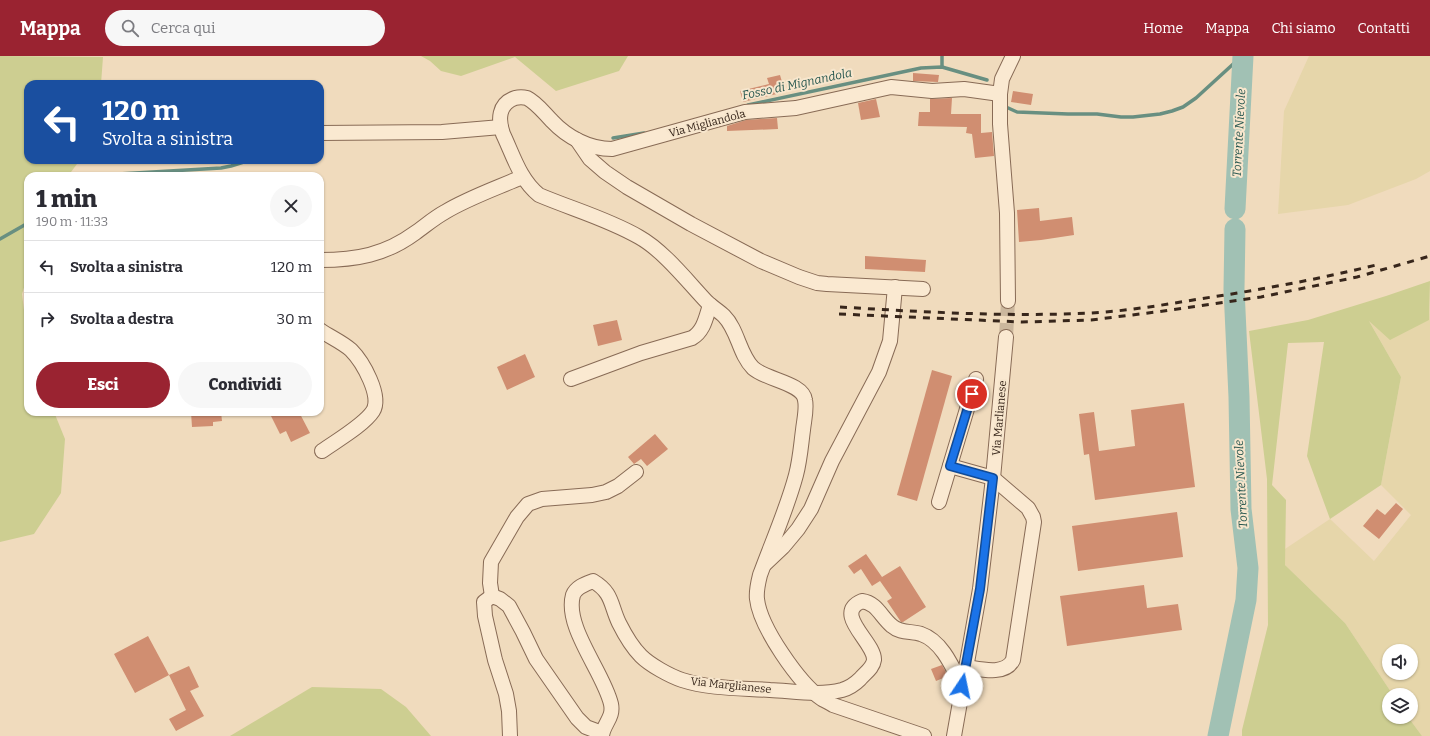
<!DOCTYPE html>
<html lang="it">
<meta charset="utf-8">
<style>
body{margin:0;font-family:Bitter,serif;background:#f7f7f7;color:#2b2b33;height:100vh;display:flex;flex-direction:column;font-size:15px;white-space:nowrap}
*{box-sizing:border-box;margin:0}
p{font-size:13px;color:#7c7c81}
.icon{flex:none;width:22px;height:22px;fill:none;stroke:currentColor;stroke-width:2;stroke-linecap:round;stroke-linejoin:round}
.map{position:relative;flex:1;overflow:hidden}
.side{position:absolute;left:24px;top:116px;width:300px;height:244px;display:flex;flex-direction:column;background:#fff;border-radius:12px;box-shadow:0 1px 3px #0004}
.side>*{flex:none}
.banner{position:absolute;left:24px;top:24px;width:300px;height:84px;border-radius:12px;box-shadow:0 1px 3px #0004;background:#1a4fa0;color:#fff;overflow:hidden}
.controls{position:absolute;left:1382px;top:588px;display:grid;gap:8px}
.controls a{display:grid;place-items:center;width:36px;height:36px;border-radius:50%;background:#fff;box-shadow:0 1px 3px #0004;font-size:20px}
.pin{position:absolute;display:grid;place-items:center;width:34px;height:34px;color:#fff;margin:-17px;border:2px solid #fff;border-radius:50%;box-shadow:0 1px 4px #0007}
.me{position:absolute;width:44px;margin:-22px;rotate:11deg;stroke-linejoin:round;filter:drop-shadow(0 0 3px #0008)}
.turn{display:flex;align-items:center;gap:14px;height:84px;padding:0 12px;font-size:18px}
.turn .icon{width:52px;height:52px;stroke-width:2.5}
.turn b{display:block;font-size:28px;line-height:34px}
.round{display:grid;place-items:center;flex:none;width:42px;height:42px;border-radius:21px;background:#f7f7f7}
.summary{display:flex;align-items:center;justify-content:space-between;height:68px;padding:0 12px}
h1{font-size:24px;font-weight:800;line-height:30px}
.primary-button{display:flex;gap:8px;margin-top:auto;padding:8px 12px}
.primary-button a{flex:1;height:46px;border-radius:24px;background:#9a2331;color:#fff;font-size:16px;font-weight:800;line-height:46px;text-align:center}
.primary-button a+a{background:#f7f7f7;color:#2b2b33}
ul{padding:0;list-style:none}
li{display:flex;align-items:center;gap:12px;height:52px;padding:0 12px;border-top:1px solid #e1e1e2}
li div{flex:1}
li b{display:block;font-size:15px}
li em{font-style:normal}
header{display:flex;align-items:center;gap:24px;box-sizing:border-box;height:56px;padding:0 20px;background:#9a2331;color:#fff}
header strong{font-size:19px}
nav{display:flex;gap:22px;margin-inline-start:auto;font-size:14px}
.search{width:280px;height:36px;background:#f7f7f7;display:flex;align-items:center;gap:10px;box-sizing:border-box;padding:0 14px;border-radius:22px;color:#7c7c81;font-size:15px}
.map>svg:first-child{display:block}
</style>
<header>
<strong>Mappa</strong>
<div class="search"><svg class="icon" aria-label="search" viewBox="0 0 24 24"><circle cx="10" cy="10" r="6"/><path d="M15 15l6 6"/></svg>Cerca qui</div>
<nav><a>Home</a><a>Mappa</a><a>Chi siamo</a><a>Contatti</a></nav>
</header>
<div class="map">
<svg width="1430" height="680" viewBox="0 0 1430 680">
<rect width="100%" height="100%" fill="#f0dbbd"/>
<g fill="#e6d6aa" fill-rule="evenodd">
<path d="M1309,0H1430V115L1416,123L1348,149L1278,158L1284,55Z"/>
<path d="M1430,251V680H1422L1408,661H1411V639H1393L1345,567L1285,509V493L1330,463L1374,505L1411,459L1381,429L1401,321L1368,263L1429,264ZM1389,595H1411V617H1389Z"/>
</g>
<g fill="#cdce91">
<path d="M0,0L103,1L101,28H28V104H80L68,120H28V219L22,238L28,286V356H54L65,383L61,437L34,478L0,486Z"/>
<path d="M421,0H628L619,15L556,35L515,1L461,20L441,15L430,5Z"/>
<path d="M1430,225L1429,264L1390,284L1369,265L1401,321L1381,429L1330,463L1307,400L1324,286L1288,287L1272,429L1286,444L1285,509L1345,567L1393,639H1389V661H1408L1422,680H1242V674L1268,569L1267,423L1249,275L1308,264L1386,240Z"/>
<path d="M312,631L381,633L406,651L431,680H230Z"/>
</g>
<g fill="none" stroke-linecap="round" stroke-linejoin="round">
<g stroke="#688f81" stroke-width="3.5">
<path d="M942,11V0"/>
<path d="M748,49L921,12L942,11L987,24"/>
<path d="M1006,51L1017,56L1068,58H1097L1121,61H1133L1160,58L1172,55L1183,51L1196,42L1242,0"/>
<path d="M613,82L644,77"/>
<path d="M114,120L118,118L221,112L231,110L250,104"/>
<path d="M0,183L28,167"/>
</g>
<g stroke="#a1c1b4" stroke-width="21">
<path d="M1235,153L1243,0"/>
<path d="M1218,680L1246,544L1248,512L1241,453L1239,341L1234,233L1235,173"/>
</g>
</g>
<g fill="#d08e71">
<path d="M913,17L939,19L938,26L913,25Z"/>
<path d="M780,19L785,36L743,46L740,35L769,28L767,22Z"/>
<path d="M1013,35L1033,38L1031,49L1011,46Z"/>
<path d="M952,42L951,58H981V77L992,76L994,100L975,102L972,78L966,77L967,71L918,70L919,56H930V43Z"/>
<path d="M876,43L880,61L861,64L858,47Z"/>
<path d="M777,62L778,73L727,75V70L746,64Z"/>
<path d="M1039,152L1040,165L1072,161L1074,179L1041,184L1019,186L1017,154Z"/>
<path d="M865,200L926,204L925,216L865,213Z"/>
<path d="M617,264L622,284L598,290L593,269Z"/>
<path d="M525,298L535,321L507,334L497,311Z"/>
<path d="M932,314L952,320L917,445L897,439Z"/>
<path d="M1184,347L1195,431L1095,444L1089,398L1084,399L1079,358L1094,356L1099,395L1135,390L1131,354Z"/>
<path d="M191,356H221L222,365L213,366V370L192,371Z"/>
<path d="M269,356H299L310,377L291,386L286,375L280,378Z"/>
<path d="M655,378L668,393L647,410L641,403L634,408L628,401Z"/>
<path d="M1396,447L1403,453L1379,483L1363,470L1377,453L1385,459Z"/>
<path d="M1177,456L1183,501L1078,515L1072,470Z"/>
<path d="M866,498L882,521L900,510L926,551L903,566H901L887,545L892,542L880,525L872,530L861,513L854,518L848,510Z"/>
<path d="M1144,529L1147,552L1178,548L1182,574L1067,590L1060,540Z"/>
<path d="M148,580L169,619L135,637L114,598Z"/>
<path d="M942,609L948,620L936,625L931,613Z"/>
<path d="M189,610L199,631L190,635L204,660L176,675L169,663L186,654L169,619Z"/>
</g>
<g fill="none" stroke-linecap="round" stroke-linejoin="round">
<path stroke="#cbb79d" stroke-width="14" stroke-dasharray="14 7" stroke-linecap="butt" d="M1006,281L1008,245"/>
<defs>
<g id="minor">
<path d="M320,77L442,76L501,71"/>
<path d="M577,84L590,103L605,116L627,131L691,168L761,205L799,221L817,227L827,228L923,233"/>
<path d="M320,204C356,204 385,199 415,177C425,170 434,162 445,156C468,142 497,132 522,121"/>
<path d="M1008,245L1007,157L1000,68V38L1002,23L1013,0"/>
<path d="M320,274C330,281 342,286 351,294C363,306 382,340 373,355C364,369 336,385 322,395"/>
<path d="M571,323L641,297L692,282C704,275 706,261 710,249"/>
<path d="M950,410L993,422L1028,452L1033,461L1034,466L1013,604C1005,620 980,613 966,611"/>
<path d="M939,446L976,323"/>
<path d="M765,508L783,491L798,473L811,453L832,405L879,316L890,285L895,231"/>
<path d="M492,540L490,527L491,506L517,461L528,448L542,443L592,439L606,436L618,430L636,416"/>
<path d="M510,680L509,655L506,638L495,604L485,560L484,546L492,540L500,543L509,550L523,576L536,603L577,662L586,671L602,677"/>
<path d="M602,680C603,668 614,662 611,648C604,617 564,571 573,539C576,531 585,528 593,525C613,537 610,548 619,567C625,579 631,590 641,600C650,609 670,620 682,624C710,633 741,632 770,634C793,635 819,640 842,634C849,632 855,628 860,623C865,617 873,612 874,604C875,586 832,558 862,545C877,547 881,561 892,570C900,577 911,575 921,578C942,585 953,612 962,630"/>
<path d="M924,680L833,649C830,647 826,645 822,643C799,627 760,571 757,543C756,535 758,527 760,519C772,486 787,453 796,419C800,404 801,389 803,374C804,364 807,353 805,344C803,327 766,324 753,312C739,298 738,274 724,260C719,255 712,251 707,246C688,226 664,195 639,181C608,163 572,153 539,139C520,124 513,99 503,78C498,64 498,48 515,42C519,41 523,41 527,42C537,47 544,57 552,65C567,81 589,93 612,93L745,56L796,52L891,31L932,35L964,33L1000,38"/>
<path d="M954,680L980,533L993,422L1006,281"/>
</g>
</defs>
<use href="#minor" stroke="#886b56" stroke-width="16"/>
<use href="#minor" stroke="#fae9d1" stroke-width="14"/>
<g stroke="#37261b" stroke-width="3" stroke-dasharray="7 7" stroke-linecap="butt">
<path d="M840,251C923,256 1007,261 1091,257C1127,255 1163,249 1199,243C1260,234 1320,223 1380,208"/>
<path d="M839,258L1022,266L1091,264L1156,256L1261,241L1357,221L1430,200"/>
</g>
</g>
<g fill="none" stroke-linecap="round" stroke-linejoin="round">
<defs>
<path id="route" d="M962,630L980,533L993,422L950,410L972,338"/>
</defs>
<use href="#route" stroke="#114b97" stroke-width="10"/>
<use href="#route" stroke="#1a73e8" stroke-width="7"/>
</g>
<g text-anchor="middle" stroke-width="4" stroke-linejoin="round" paint-order="stroke">
<g font-size="11" fill="#37261b" stroke="#f7e6cd">
<text transform="translate(707 67) rotate(-15)" y="4">Via Migliandola</text>
<text transform="translate(999 362) rotate(-85)" y="4">Via Marlianese</text>
<text transform="translate(731 629) rotate(6)" y="4">Via Marglianese</text>
</g>
<g font-size="12" font-style="italic" fill="#295850" stroke="#f7e6cd">
<text transform="translate(797 28) rotate(-12)" y="4">Fosso di Mignandola</text>
<text transform="translate(1239 77) rotate(-87)" y="4">Torrente Nievole</text>
<text transform="translate(1241 428) rotate(-93)" y="4">Torrente Nievole</text>
</g>
</g>
</svg>
<div class="controls">
<a><svg class="icon" aria-label="sound" viewBox="0 0 24 24"><path d="M4 9h4l5-4v14l-5-4H4zM17 9q2 3 0 6"/></svg></a>
<a><svg class="icon" aria-label="layers" viewBox="0 0 24 24"><path d="M12 4l9 5-9 5-9-5zM3 14l9 5 9-5"/></svg></a>
</div>
<div class="pin" style="left:972px;top:338px;background:#d93025"><svg class="icon" aria-label="arrive" viewBox="0 0 24 24"><path d="M6 21V4h12l-3 4 3 4H6"/></svg></div>
<svg class="me" style="left:962px;top:630px" viewBox="-20 -20 40 40"><circle r="19" fill="#fff"/><path d="M0-13L10 11 0 6-10 11z" fill="#1a73e8"/></svg>
<div class="banner">
<div class="turn"><svg class="icon" aria-label="left" viewBox="0 0 24 24"><path d="M17 20v-9H6M10 6l-5 5 5 5"/></svg><div><b>120 m</b>Svolta a sinistra</div></div>
</div>
<section class="side">
<div class="summary"><div><h1>1 min</h1><p>190 m · 11:33</p></div><a class="round"><svg class="icon" aria-label="close" viewBox="0 0 24 24"><path d="M6 6l12 12M18 6L6 18"/></svg></a></div>
<ul>
<li><svg class="icon" aria-label="left" viewBox="0 0 24 24"><path d="M17 20v-9H6M10 6l-5 5 5 5"/></svg><div><b>Svolta a sinistra</b></div><em>120 m</em></li>
<li><svg class="icon" aria-label="right" viewBox="0 0 24 24"><path d="M7 20v-9h11M14 6l5 5-5 5"/></svg><div><b>Svolta a destra</b></div><em>30 m</em></li>
</ul>
<div class="primary-button"><a>Esci</a><a>Condividi</a></div>
</section>
</div>
